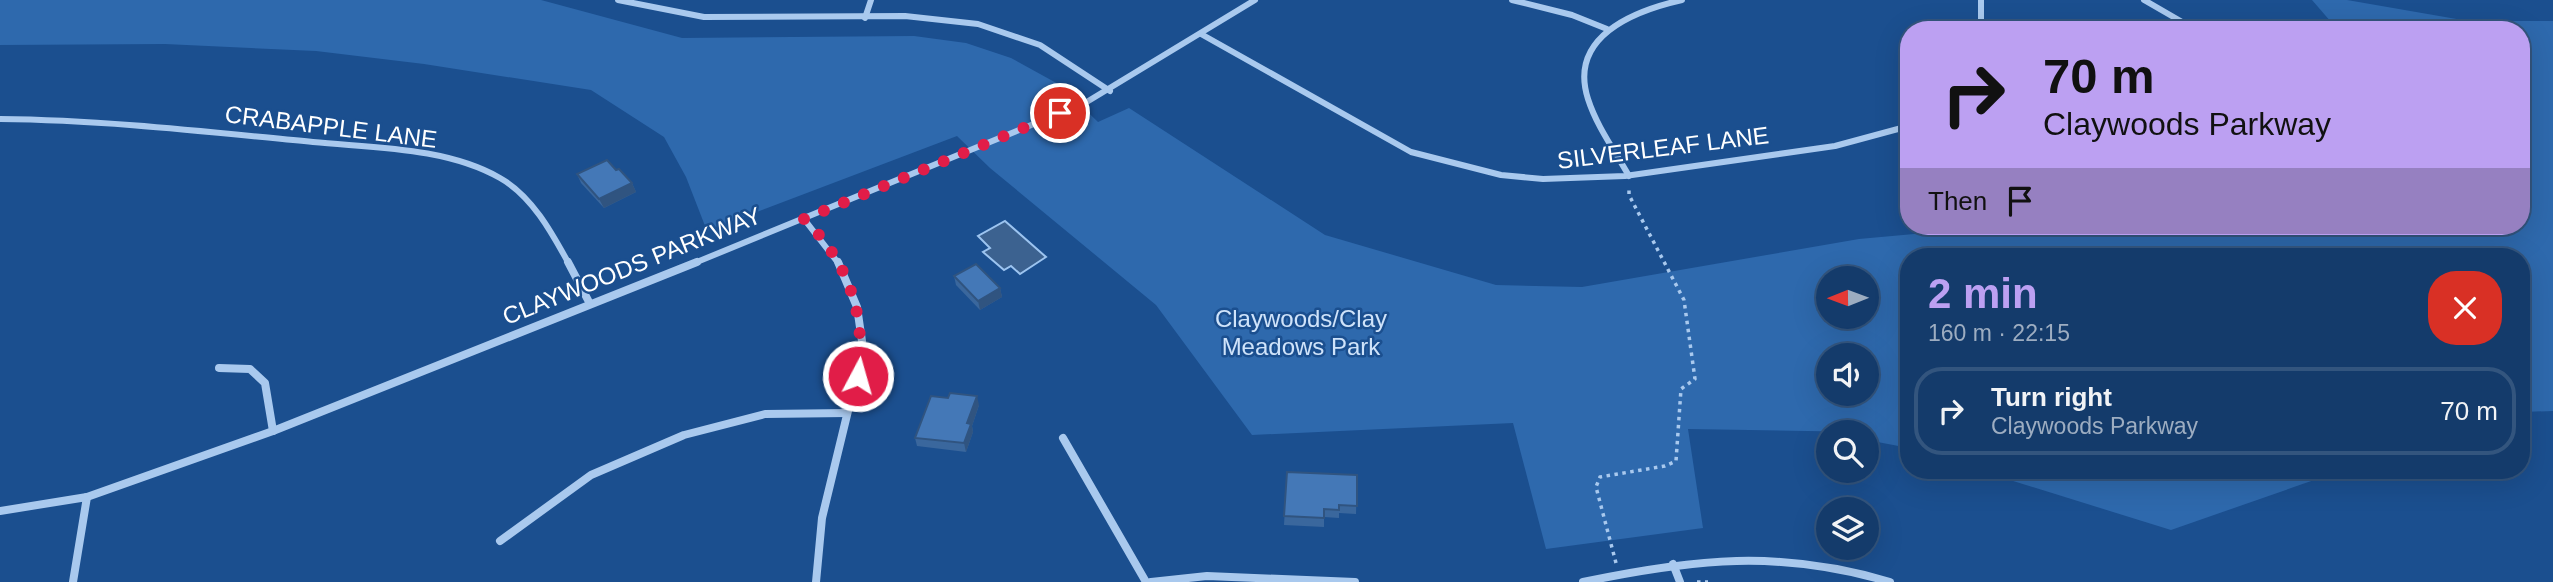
<!DOCTYPE html>
<meta charset="utf-8">
<style>
body{margin:0;font-family:Helvetica,sans-serif;background:#1d4271;color:#f1f3f6;height:100vh;display:flex;flex-direction:column;font-size:26px;white-space:nowrap}
*{box-sizing:border-box;margin:0}
p{font-size:23px;color:#9dadc1}
.icon{flex:none;width:38px;height:38px;fill:none;stroke:currentColor;stroke-width:2;stroke-linecap:round;stroke-linejoin:round}
.map{position:relative;flex:1;overflow:hidden}
.panel{position:absolute;left:1900px;top:248px;width:630px;height:231px;display:flex;flex-direction:column;background:#143b6b;border-radius:28px;box-shadow:0 7px 28px #0002,0 0 0 2px #33557e}
.panel>*{flex:none}
.top-card{position:absolute;left:1900px;top:21px;width:630px;height:214px;border-radius:28px;box-shadow:0 7px 28px #0002,0 0 0 2px #33557e;background:#bca0f2;color:#111;overflow:hidden}
.needle{width:46px;rotate:269deg}
.tools{position:absolute;left:1816px;top:266px;display:grid;gap:14px}
.tools a{display:grid;place-items:center;width:63px;height:63px;border-radius:50%;background:#143b6b;box-shadow:0 7px 28px #0002,0 0 0 2px #33557e;font-size:35px}
.pin{position:absolute;display:grid;place-items:center;width:60px;height:60px;color:#fff;margin:-30px;border:4px solid #fff;border-radius:50%;box-shadow:0 2px 7px #0007}
.me{position:absolute;width:77px;margin:-38px;rotate:6deg;stroke-linejoin:round;filter:drop-shadow(0 0 5px #0008)}
.turn{display:flex;align-items:center;gap:24px;height:147px;padding:0 28px;font-size:32px}
.turn .icon{width:91px;height:91px;stroke-width:2.5}
.turn b{display:block;font-size:49px;line-height:60px}
.then{display:flex;align-items:center;height:66px;padding:0 28px;background:#0003;gap:14px;font-size:26px}
.round{display:grid;place-items:center;flex:none;width:74px;height:74px;border-radius:28px;background:#1d4271}
.head{display:flex;align-items:center;justify-content:space-between;height:119px;padding:0 28px}
h1{font-size:42px;font-weight:700;line-height:52px;color:#bca0f2}
ul{padding:0;list-style:none}
li{display:flex;align-items:center;gap:21px;height:88px;margin:0 14px 10px;padding:0 14px;border:4px solid #33557e;border-radius:28px}
li div{flex:1}
li b{display:block;font-size:26px}
li em{font-style:normal}
.map>svg:first-child{display:block}
</style>
<div class="map">
<svg width="2553" height="582" viewBox="0 0 2553 582">
<rect width="100%" height="100%" fill="#1b4f8f"/>
<g fill="#2e69ad" fill-rule="evenodd">
<path d="M0,0H541L682,38L914,36L966,43L1011,58L1060,85L1098,122L1129,108L1325,235L1496,285L1582,287L1859,239L1936,232L1958,226H2522V30H2338L2312,0H2347L2468,21H2553V411L2522,412V257H1909V448L1867,440V432L1688,429L1703,528L1546,549L1513,423L1252,435L1156,305L990,168L957,136L707,231L686,177L664,137L591,90L424,64L316,51L165,44L0,45ZM1829,278H1867V317H1829ZM1829,355H1867V394H1829Z"/>
<path d="M1981,471H2340L2171,530Z"/>
</g>
<path fill="#3c6290" stroke="#9cc4f0" stroke-width="2" d="M1005,221L1046,257L1020,274L1011,266L1004,270L983,252L990,248L978,236Z"/>
<g fill="none" stroke-linecap="round" stroke-linejoin="round">
<g stroke="#a9c9ee" stroke-width="3.5" stroke-dasharray="3.5 4.5" stroke-linecap="butt">
<path d="M1616,563L1596,487L1600,477L1665,466L1676,461L1681,389L1695,379L1684,300L1629,195V189"/>
<path d="M1697,582H1708"/>
</g>
<g stroke="#a9c9ee" stroke-width="6">
<path d="M618,0L704,17L905,16L978,24L1040,45L1110,91"/>
<path d="M1512,0L1572,15L1607,29"/>
<path d="M1981,0V30"/>
<path d="M2144,0L2196,30"/>
<path d="M865,18L871,0"/>
<path d="M1201,34L1411,152L1501,175L1543,179L1625,176L1835,146L1909,126"/>
<path d="M0,119C105,120 209,132 313,142C373,148 446,147 500,178C532,196 552,233 569,264"/>
<path d="M1629,176C1615,151 1597,127 1588,99C1568,37 1633,11 1682,0"/>
<path d="M804,219L839,264"/>
<path d="M692,264L1085,103L1255,0"/>
</g>
<g stroke="#a9c9ee" stroke-width="8">
<path d="M568,262L589,302"/>
<path d="M219,368L250,369L265,383L273,431"/>
<path d="M1063,438L1146,582"/>
<path d="M0,511L87,497L273,431L697,262"/>
<path d="M500,541L591,475L684,435L765,414L847,413"/>
<path d="M1673,564L1680,582"/>
<path d="M73,582L87,497"/>
<path d="M816,582L822,518L856,378L862,341L857,307L838,262"/>
<path d="M1151,582L1207,576L1355,582"/>
<path d="M1583,582C1693,559 1780,549 1890,582"/>
</g>
</g>
<g fill="#3a679d">
<path d="M616,170L632,183L636,192L604,208L581,183L577,174Z"/>
<path d="M954,276L1000,288L1002,297L980,310L956,285Z"/>
<path d="M979,405L972,426L973,432L966,452L917,446L915,438Z"/>
<path d="M1287,472L1357,475L1356,514L1339,513V518L1324,517V527L1284,525Z"/>
</g>
<g fill="#305480">
<path d="M632,183L636,192L604,208L599,199Z"/>
<path d="M1000,288L1002,297L980,310L978,301Z"/>
<path d="M977,396L979,405L972,426L973,432L966,452L964,443L967,423Z"/>
</g>
<g fill="#4478b7" stroke="#305480" stroke-width="2">
<path d="M2156,25L2161,30H2132Z"/>
<path d="M607,160L616,170L619,169L632,183L599,199L577,174Z"/>
<path d="M976,264L1000,288L978,301L954,276Z"/>
<path d="M950,393L977,396L967,423L971,424L964,443L915,438L931,396L948,398Z"/>
<path d="M1287,472L1357,475V506L1339,505V510L1324,509V518L1284,516Z"/>
</g>
<g fill="none" stroke-linecap="round" stroke-linejoin="round">
<path stroke="#e11d48" stroke-width="12" stroke-dasharray="0 21.6" d="M858,376C867,316 848,261 804,219L1060,113"/>
</g>
<g text-anchor="middle" stroke-width="5" stroke-linejoin="round" paint-order="stroke">
<g font-size="24" fill="#fff" stroke="#1b4f8f">
<text transform="translate(331 127) rotate(7)" y="8">CRABAPPLE LANE</text>
<text transform="translate(1663 148) rotate(-7)" y="8">SILVERLEAF LANE</text>
<text transform="translate(632 266) rotate(-22)" y="8">CLAYWOODS PARKWAY</text>
</g>
<g font-size="24" fill="#cfe3fa" stroke="#1b4f8f">
<text x="1301" y="327">Claywoods/Clay<tspan x="1301" dy="28">Meadows Park</tspan></text>
</g>
</g>
</svg>
<div class="tools">
<a><svg class="needle" viewBox="-14 -14 28 28"><path d="M0-13l5 13h-10z" fill="#e53935"/><path d="M0 13l5-13h-10z" fill="#9dadc1"/></svg></a>
<a><svg class="icon" aria-label="sound" viewBox="0 0 24 24"><path d="M4 9h4l5-4v14l-5-4H4zM17 9q2 3 0 6"/></svg></a>
<a><svg class="icon" aria-label="search" viewBox="0 0 24 24"><circle cx="10" cy="10" r="6"/><path d="M15 15l6 6"/></svg></a>
<a><svg class="icon" aria-label="layers" viewBox="0 0 24 24"><path d="M12 4l9 5-9 5-9-5zM3 14l9 5 9-5"/></svg></a>
</div>
<div class="pin" style="left:1060px;top:113px;background:#d93025"><svg class="icon" aria-label="arrive" viewBox="0 0 24 24"><path d="M6 21V4h12l-3 4 3 4H6"/></svg></div>
<svg class="me" style="left:858px;top:376px" viewBox="-20 -20 40 40"><circle r="17" fill="#e11d48" stroke="#fff" stroke-width="3"/><path d="M0-11L8 9 0 5-8 9z" fill="#fff"/></svg>
<div class="top-card">
<div class="turn"><svg class="icon" aria-label="right" viewBox="0 0 24 24"><path d="M7 20v-9h11M14 6l5 5-5 5"/></svg><div><b>70 m</b>Claywoods Parkway</div></div>
<div class="then">Then<svg class="icon" aria-label="arrive" viewBox="0 0 24 24"><path d="M6 21V4h12l-3 4 3 4H6"/></svg></div>
</div>
<section class="panel">
<div class="head"><div><h1>2 min</h1><p>160 m · 22:15</p></div><a class="round" style="background:#d93025;color:#fff"><svg class="icon" aria-label="close" viewBox="0 0 24 24"><path d="M6 6l12 12M18 6L6 18"/></svg></a></div>
<ul>
<li><svg class="icon" aria-label="right" viewBox="0 0 24 24"><path d="M7 20v-9h11M14 6l5 5-5 5"/></svg><div><b>Turn right</b><p>Claywoods Parkway</p></div><em>70 m</em></li>
</ul>
</section>
</div>
